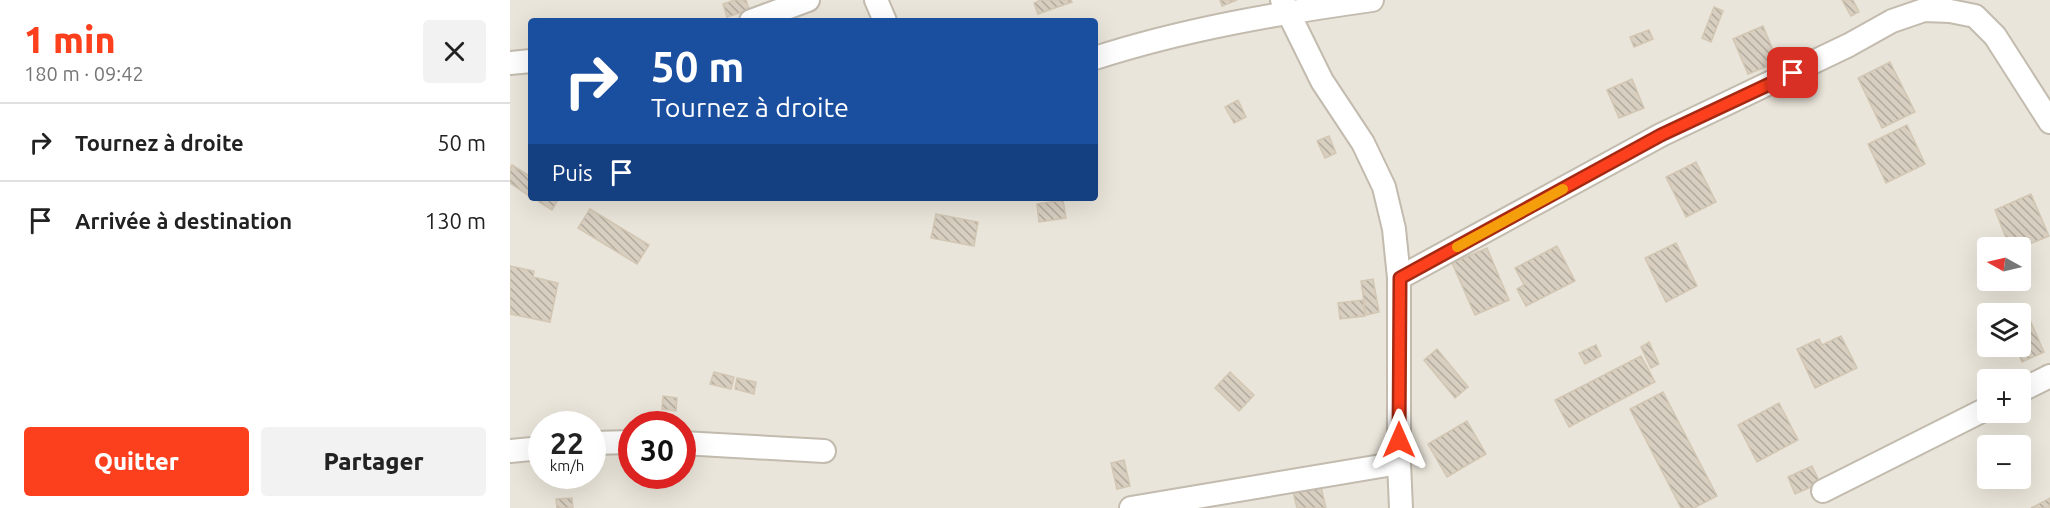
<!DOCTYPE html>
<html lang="fr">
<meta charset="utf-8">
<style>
body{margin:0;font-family:Ubuntu,sans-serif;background:#f2f2f2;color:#222;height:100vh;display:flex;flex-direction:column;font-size:22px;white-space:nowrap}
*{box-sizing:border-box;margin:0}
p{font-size:20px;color:#767676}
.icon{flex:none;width:33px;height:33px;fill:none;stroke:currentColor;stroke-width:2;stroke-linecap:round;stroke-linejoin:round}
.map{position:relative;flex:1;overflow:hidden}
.side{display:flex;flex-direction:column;background:#fff;width:510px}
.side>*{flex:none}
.hud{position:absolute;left:18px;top:18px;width:570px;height:183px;border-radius:6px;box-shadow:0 6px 24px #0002;background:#1a4fa0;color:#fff;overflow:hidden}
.needle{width:39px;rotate:278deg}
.fabs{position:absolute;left:1467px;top:237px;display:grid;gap:12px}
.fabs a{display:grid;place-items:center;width:54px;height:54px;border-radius:6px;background:#fff;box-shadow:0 6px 24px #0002;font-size:30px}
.speed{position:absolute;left:18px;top:411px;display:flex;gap:12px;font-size:30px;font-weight:700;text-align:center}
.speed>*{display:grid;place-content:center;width:78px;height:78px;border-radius:50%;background:#fff;box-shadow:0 6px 24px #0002;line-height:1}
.speed small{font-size:15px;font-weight:400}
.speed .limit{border:9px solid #d22;background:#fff;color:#111}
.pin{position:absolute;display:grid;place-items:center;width:51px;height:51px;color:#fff;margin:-26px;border-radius:12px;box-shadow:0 3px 9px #0006}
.me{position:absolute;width:66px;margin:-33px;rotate:0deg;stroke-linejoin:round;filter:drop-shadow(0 0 4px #0008)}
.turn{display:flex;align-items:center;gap:21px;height:126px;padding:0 24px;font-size:27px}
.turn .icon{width:78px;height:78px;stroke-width:2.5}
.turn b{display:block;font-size:42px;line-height:51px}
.then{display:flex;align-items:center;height:57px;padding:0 24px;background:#0003;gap:12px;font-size:22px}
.round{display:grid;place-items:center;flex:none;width:63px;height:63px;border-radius:6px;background:#f2f2f2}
.overview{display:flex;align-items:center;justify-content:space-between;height:102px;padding:0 24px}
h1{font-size:36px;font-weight:800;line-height:45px;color:#fc3f1d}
.button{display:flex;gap:12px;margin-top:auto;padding:12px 24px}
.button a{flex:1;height:69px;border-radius:6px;background:#fc3f1d;color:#fff;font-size:24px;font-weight:800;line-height:69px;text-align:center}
.button a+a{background:#f2f2f2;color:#222}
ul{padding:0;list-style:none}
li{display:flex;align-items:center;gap:18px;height:78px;padding:0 24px;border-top:2px solid #e0e0e0}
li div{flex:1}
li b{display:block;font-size:22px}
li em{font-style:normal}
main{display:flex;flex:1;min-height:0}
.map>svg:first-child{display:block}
</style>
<main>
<section class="side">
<div class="overview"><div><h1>1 min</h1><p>180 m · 09:42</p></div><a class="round"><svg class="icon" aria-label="close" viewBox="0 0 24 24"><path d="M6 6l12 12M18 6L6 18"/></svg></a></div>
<ul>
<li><svg class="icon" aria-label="right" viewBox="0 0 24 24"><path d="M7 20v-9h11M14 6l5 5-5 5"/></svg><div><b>Tournez à droite</b></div><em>50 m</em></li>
<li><svg class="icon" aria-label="arrive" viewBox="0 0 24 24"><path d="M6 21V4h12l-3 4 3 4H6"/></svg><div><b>Arrivée à destination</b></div><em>130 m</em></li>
</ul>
<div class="button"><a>Quitter</a><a>Partager</a></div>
</section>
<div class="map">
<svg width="1540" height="508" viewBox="0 0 1540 508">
<defs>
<pattern id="building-back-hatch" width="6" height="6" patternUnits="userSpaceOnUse" patternTransform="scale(1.5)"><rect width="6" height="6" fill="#d8cfc1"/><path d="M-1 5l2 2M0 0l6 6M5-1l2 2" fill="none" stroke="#b1aa9e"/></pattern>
</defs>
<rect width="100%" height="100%" fill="#f6f3ec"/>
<path fill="#eae5da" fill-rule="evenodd" d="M0,0H1540V508H0ZM21,21H585V198H21ZM1478,248H1510V280H1478ZM1478,314H1510V346H1478ZM1478,380H1510V412H1478ZM32,424H82V476H32ZM122,424H172V476H122ZM1478,446H1510V478H1478Z"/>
<g fill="url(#building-back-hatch)" stroke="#d3c7b4" stroke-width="1.5">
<path d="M225,0H236L239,10L217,17L213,4Z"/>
<path d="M531,0H561L562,2L528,14L524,3Z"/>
<path d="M710,0H727L712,6Z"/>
<path d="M1332,0H1343L1349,12L1341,16Z"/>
<path d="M1204,7L1213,11L1201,42L1192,38Z"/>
<path d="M1253,26L1268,62L1238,74L1223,39Z"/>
<path d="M1139,30L1143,39L1124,47L1120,37Z"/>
<path d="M1380,62L1405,112L1372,128L1348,78Z"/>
<path d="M1122,79L1134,108L1109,118L1097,90Z"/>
<path d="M728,100L736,117L724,123L715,107Z"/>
<path d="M1397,125L1415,164L1376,183L1358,144Z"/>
<path d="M819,136L826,153L815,158L807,141Z"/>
<path d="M1186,162L1206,202L1176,217L1156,177Z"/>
<path d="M2,165L21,177V197L0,183V168Z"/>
<path d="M1521,194L1539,236L1510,248H1500L1485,210Z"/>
<path d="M23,198H49L42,210Z"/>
<path d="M553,200L556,218L529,222L527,204Z"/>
<path d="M80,209L139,245L127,264L68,228Z"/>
<path d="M426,214L468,222L464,246L421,238Z"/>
<path d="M1166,243L1187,286L1156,302L1135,258Z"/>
<path d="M1047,246L1065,281L1016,306L1007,289L1014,285L1005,268Z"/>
<path d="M977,248L999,300L965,315L942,263Z"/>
<path d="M0,266L24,271L23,277L48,283L40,322L0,314Z"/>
<path d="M863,279L869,312L856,315L851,281Z"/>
<path d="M853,300L855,316L830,319L828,303Z"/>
<path d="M1520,320L1534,352L1512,362L1505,346H1510V324Z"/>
<path d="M1331,336L1347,368L1305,388L1287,349L1309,339L1312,345Z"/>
<path d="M1139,342L1149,364L1141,368L1131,347Z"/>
<path d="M1086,345L1091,356L1075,364L1069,353Z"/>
<path d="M927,349L958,387L945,398L914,360Z"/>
<path d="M1131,356L1145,382L1059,427L1045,400Z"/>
<path d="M204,372L224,377L221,389L200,384Z"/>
<path d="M720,372L744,395L729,411L705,388Z"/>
<path d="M227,378L246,382L244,394L225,389Z"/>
<path d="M1153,392L1207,496L1184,508H1171L1120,409Z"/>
<path d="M153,396L167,398L166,411L152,409Z"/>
<path d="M1269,403L1288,440L1247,462L1228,425Z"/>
<path d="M957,421L976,454L937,477L918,444Z"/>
<path d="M614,460L620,486L607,489L601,463Z"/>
<path d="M1302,466L1310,483L1285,494L1278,477Z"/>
<path d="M811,487L816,508H787L783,492Z"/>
<path d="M62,498L63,508H47L46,499Z"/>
<path d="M1540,498V508H1521Z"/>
</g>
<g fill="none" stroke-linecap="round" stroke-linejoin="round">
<defs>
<g id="minor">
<path d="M366,0L375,21"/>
<path d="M772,0L812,81L853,143L874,187L884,229L889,278V463L891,508"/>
<path d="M241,21L298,0"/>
<path d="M585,58C675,29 769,13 862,0"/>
<path d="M0,63L21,61"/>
<path d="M889,278L1151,135L1339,45L1382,21L1414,10L1440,11L1465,16L1485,36L1540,122"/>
<path d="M1510,391L1540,376"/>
<path d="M82,443L122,442"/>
<path d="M172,443L314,451"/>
<path d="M0,451L32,448"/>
<path d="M1313,491L1478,408"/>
<path d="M621,508L889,463"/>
</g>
</defs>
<use href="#minor" stroke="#c2bbae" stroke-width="26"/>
<use href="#minor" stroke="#fff" stroke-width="22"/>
</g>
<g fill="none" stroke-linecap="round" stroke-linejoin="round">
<defs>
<path id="route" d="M889,440L890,278L1151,135L1283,73"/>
</defs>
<use href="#route" stroke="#a42913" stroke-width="15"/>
<use href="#route" stroke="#fc3f1d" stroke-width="10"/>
<path stroke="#f59e0b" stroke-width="10" d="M947,247L1053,189"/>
</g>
</svg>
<div class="fabs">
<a><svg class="needle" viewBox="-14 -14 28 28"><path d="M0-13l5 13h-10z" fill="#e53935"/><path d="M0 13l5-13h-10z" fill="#767676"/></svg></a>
<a><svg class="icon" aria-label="layers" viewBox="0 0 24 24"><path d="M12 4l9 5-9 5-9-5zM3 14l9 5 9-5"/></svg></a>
<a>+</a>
<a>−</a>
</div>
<div class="speed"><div>22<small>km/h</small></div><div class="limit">30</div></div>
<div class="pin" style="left:1283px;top:73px;background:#d93025"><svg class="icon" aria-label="arrive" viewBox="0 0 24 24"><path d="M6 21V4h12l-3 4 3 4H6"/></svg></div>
<svg class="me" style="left:889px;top:440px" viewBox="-20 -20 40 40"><path d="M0-17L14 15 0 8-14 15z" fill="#fc3f1d" stroke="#fff" stroke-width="4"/></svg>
<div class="hud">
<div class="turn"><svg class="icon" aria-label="right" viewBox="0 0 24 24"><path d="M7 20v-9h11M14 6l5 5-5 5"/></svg><div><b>50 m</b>Tournez à droite</div></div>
<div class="then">Puis<svg class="icon" aria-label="arrive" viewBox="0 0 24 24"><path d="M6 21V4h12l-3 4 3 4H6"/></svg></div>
</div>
</div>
</main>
